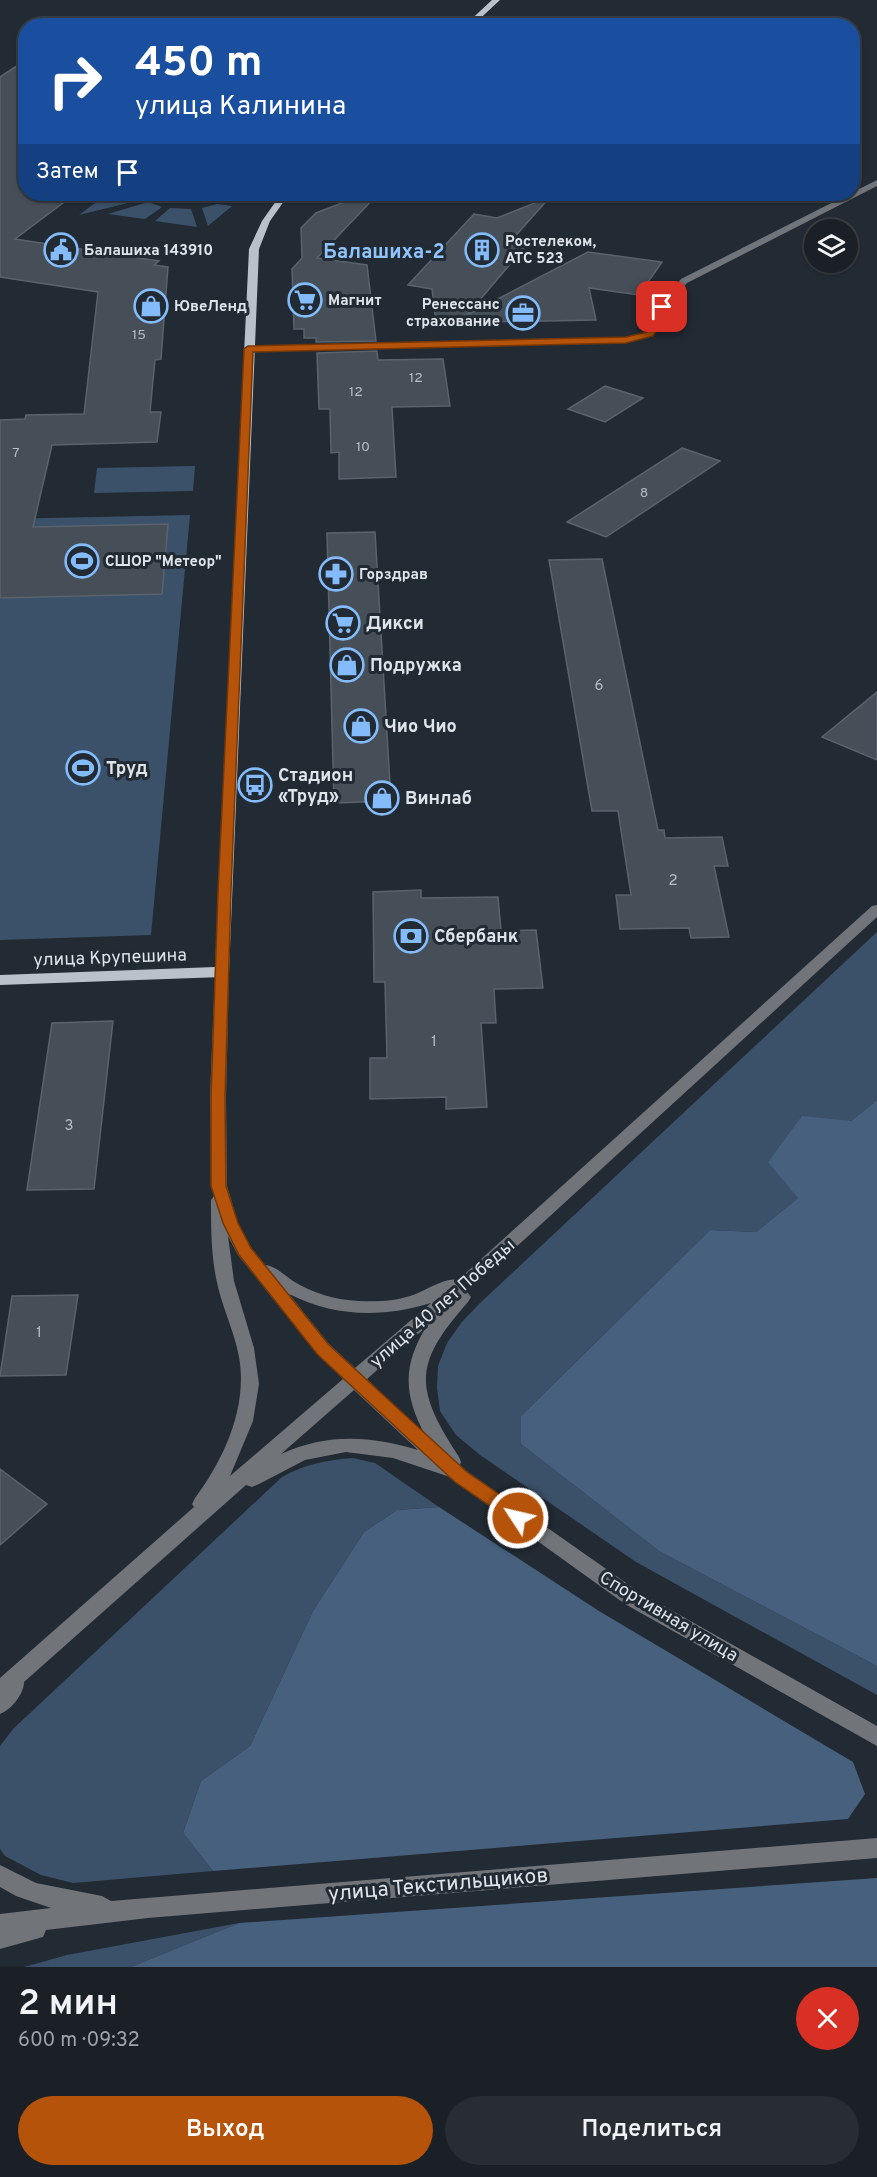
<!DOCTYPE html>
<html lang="ru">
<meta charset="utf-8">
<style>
body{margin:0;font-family:Overpass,sans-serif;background:#272d32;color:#f1f3f6;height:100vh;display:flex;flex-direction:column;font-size:22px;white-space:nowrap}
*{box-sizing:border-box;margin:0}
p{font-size:20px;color:#9fa3a7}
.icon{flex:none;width:33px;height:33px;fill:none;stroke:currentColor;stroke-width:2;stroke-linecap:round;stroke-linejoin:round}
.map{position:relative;height:1967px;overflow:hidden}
.panel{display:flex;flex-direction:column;background:#1a2026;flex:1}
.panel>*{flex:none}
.top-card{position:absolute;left:18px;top:18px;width:842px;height:183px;border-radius:24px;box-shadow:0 2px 4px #0004,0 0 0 2px #383e43;background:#1a4fa0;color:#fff;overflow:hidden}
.buttons{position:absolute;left:804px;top:219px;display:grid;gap:12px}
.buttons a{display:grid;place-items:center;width:54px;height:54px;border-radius:50%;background:#1a2026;box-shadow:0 2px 4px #0004,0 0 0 2px #383e43;font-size:30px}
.pin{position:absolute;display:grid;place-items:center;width:51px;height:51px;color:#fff;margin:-26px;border-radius:12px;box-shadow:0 3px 9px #0006}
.me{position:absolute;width:66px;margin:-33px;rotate:305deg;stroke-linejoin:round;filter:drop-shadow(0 0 4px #0008)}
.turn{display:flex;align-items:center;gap:21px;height:126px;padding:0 18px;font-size:27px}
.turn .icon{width:78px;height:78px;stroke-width:2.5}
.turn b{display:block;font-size:42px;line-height:51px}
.then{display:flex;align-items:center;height:57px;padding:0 18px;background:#0003;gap:12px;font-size:22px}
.round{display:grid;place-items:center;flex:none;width:63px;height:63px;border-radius:32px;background:#272d32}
.overview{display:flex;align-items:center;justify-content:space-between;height:102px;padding:0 18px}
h1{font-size:36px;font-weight:600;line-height:45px}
.button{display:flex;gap:12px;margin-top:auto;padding:12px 18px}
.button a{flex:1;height:69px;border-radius:36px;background:#b45309;color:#fff;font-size:24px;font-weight:600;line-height:69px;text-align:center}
.button a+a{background:#272d32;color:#f1f3f6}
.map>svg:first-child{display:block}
</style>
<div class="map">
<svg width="877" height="1967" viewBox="0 0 877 1967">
<rect width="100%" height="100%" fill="#222a33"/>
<g fill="#3b516a">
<path d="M107,194H139L144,199L79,215Z"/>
<path d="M148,202L162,207L145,219L108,214Z"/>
<path d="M217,204L232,206L208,226L202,208Z"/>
<path d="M170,208L191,209L197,227L155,221Z"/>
<path d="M195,466L193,491L94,493L97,468Z"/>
<path d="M190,515L151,935L0,940V519Z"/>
<path d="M877,932V1100L851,1121L798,1198L756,1232L710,1230L521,1416V1444L659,1551L877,1666V1695L636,1562L480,1455L456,1435L440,1411L437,1388L438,1366L447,1343L461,1323L479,1304Z"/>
<path d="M353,1458L375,1463L439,1507L397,1510L364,1532L313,1611L250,1746L201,1781L183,1833L213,1871L73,1883L41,1875L5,1856L0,1849V1746L13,1729L282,1477C306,1464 326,1460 353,1458Z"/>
<path d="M239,1923L131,1967H24L67,1955Z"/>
</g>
<g fill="#46607e">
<path d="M877,1100V1666L659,1551L521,1444V1416L710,1230L756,1232L798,1198L768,1162L802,1116L851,1121Z"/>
<path d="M439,1507L599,1611L853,1762L865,1794L848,1819L213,1871L183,1833L201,1781L250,1746L313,1611L364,1532L397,1510Z"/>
<path d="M877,1878V1967H131L239,1923Z"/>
</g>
<g fill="#464e58" stroke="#5a636d" stroke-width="1.5">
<path d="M26,60V194H75L15,239L159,261L154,265L168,267L161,359L155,360L150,412H161L157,442L52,445L33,527L168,524L162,594L0,598V420L25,419L26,415L84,414L98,292L0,277V77Z"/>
<path d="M365,194H378L317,258L367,265L376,341L316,342V338H304V329H294L292,269L302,258L301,228L316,213Z"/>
<path d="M550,197L511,241L528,243L467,315L588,252L662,262L639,295L589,288L596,320L436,323L432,289L408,285L474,214L497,218Z"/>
<path d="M377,351L378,360L443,359L450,406L392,407L396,477L339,479V452L331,453L330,409H319L317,353Z"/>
<path d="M605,386L643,398L605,422L568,409Z"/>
<path d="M682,448L720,461L606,537L567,522Z"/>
<path d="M375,532L391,801L334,803L327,533Z"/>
<path d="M602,559L658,830H664L665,838L722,837L728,866H714L729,937L691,938L689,928L620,929L616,895H631L618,811H592L549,560Z"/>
<path d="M877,692V760L822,737Z"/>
<path d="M421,890V898L498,897L501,931L536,930L543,988L494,989L496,1023H481L487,1107L446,1109V1097L370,1099V1058H387L385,982H374L373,892Z"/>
<path d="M113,1021L94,1189L27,1190L52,1023Z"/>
<path d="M78,1295L66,1375L0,1376L12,1296Z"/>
<path d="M0,1469L47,1504L0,1545Z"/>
</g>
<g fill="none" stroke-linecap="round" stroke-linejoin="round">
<g fill="#71757a" fill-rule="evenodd">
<path d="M877,180V186L687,283L672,300L653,336L626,343L248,352L243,349L248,346L626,337L646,332L663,300L681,279Z"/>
<path d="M877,905V917L467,1292L471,1297L468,1302C413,1364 414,1388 459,1457L461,1462L460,1465L468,1472L639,1592L877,1726V1746L625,1604L447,1476L393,1458L346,1452L305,1460L259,1484L252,1487L246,1485L24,1682C24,1694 11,1710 0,1714V1678L194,1507L192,1504L195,1498C224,1459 248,1407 239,1357C234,1330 221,1305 216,1278C211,1252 211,1226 211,1200L214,1196L211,1186L210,1098L215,972L217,969H227L229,972L226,1098L227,1186L238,1223L251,1247L265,1265C276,1266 284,1275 293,1281C312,1293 336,1300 359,1301C376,1302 394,1301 410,1296C425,1292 444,1277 458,1280L872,906ZM228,1236L238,1255L317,1354L343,1379L230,1476L253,1421L259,1384L254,1348L234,1281ZM289,1294C335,1317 382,1318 431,1303L355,1368L329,1344ZM426,1327C402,1367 404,1395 425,1435L367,1379ZM354,1390L418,1450C370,1436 328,1433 281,1454Z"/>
<path d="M877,1838V1858L148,1918L46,1930L43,1937L0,1949V1914L51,1908L16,1896L0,1887V1865L36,1883L102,1896L111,1901Z"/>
</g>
<g fill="#b9c1cb" fill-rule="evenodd">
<path d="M492,0H500L472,26H464Z"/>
<path d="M281,194H289L270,221L259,249L229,972L222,977L0,985V975L215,967L249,249L262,221Z"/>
</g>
</g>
<path fill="#b45309" stroke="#753606" stroke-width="1.5" d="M659,305L666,307L664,320L653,336L626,343L253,352L231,891L225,1098L226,1186L238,1223L251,1248L329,1345L467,1472L525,1512L527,1518L525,1523L518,1525L455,1482L317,1354L239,1255L223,1223L211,1186V1098L218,891L244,349L248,346L626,337L647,332L655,320Z"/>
<defs>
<symbol id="civic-ring" viewBox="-11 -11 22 22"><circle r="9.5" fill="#222a33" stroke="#84bcfb" stroke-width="1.5"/><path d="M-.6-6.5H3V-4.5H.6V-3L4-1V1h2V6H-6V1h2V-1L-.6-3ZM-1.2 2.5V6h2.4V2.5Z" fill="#84bcfb"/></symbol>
<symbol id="building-ring" viewBox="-11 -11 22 22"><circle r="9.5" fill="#222a33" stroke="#84bcfb" stroke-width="1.5"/><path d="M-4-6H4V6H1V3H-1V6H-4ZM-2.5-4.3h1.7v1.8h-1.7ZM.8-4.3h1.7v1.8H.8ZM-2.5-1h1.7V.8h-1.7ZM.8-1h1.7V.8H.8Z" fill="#84bcfb"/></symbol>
<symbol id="supermarket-ring" viewBox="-11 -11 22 22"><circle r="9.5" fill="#222a33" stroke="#84bcfb" stroke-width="1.5"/><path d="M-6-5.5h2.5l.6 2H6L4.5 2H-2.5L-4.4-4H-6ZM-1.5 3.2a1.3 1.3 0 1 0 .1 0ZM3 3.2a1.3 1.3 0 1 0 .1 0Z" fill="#84bcfb"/></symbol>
<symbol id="shop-ring" viewBox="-11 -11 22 22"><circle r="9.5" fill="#222a33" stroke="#84bcfb" stroke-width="1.5"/><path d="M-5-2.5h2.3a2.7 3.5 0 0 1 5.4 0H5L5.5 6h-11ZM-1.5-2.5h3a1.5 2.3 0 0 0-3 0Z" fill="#84bcfb"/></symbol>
<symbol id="office-ring" viewBox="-11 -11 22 22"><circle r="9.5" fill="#222a33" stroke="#84bcfb" stroke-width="1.5"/><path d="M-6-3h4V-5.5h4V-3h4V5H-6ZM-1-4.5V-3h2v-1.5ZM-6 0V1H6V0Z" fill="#84bcfb"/></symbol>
<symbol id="stadium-ring" viewBox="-11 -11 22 22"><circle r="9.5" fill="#222a33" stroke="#84bcfb" stroke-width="1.5"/><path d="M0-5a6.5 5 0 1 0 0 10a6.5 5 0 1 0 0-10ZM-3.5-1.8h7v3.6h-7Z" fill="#84bcfb"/></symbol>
<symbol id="pharmacy-ring" viewBox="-11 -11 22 22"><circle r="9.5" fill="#222a33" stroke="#84bcfb" stroke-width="1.5"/><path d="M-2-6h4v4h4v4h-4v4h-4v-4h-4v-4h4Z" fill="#84bcfb"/></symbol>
<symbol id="bus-ring" viewBox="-11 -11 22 22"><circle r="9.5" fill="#222a33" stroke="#84bcfb" stroke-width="1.5"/><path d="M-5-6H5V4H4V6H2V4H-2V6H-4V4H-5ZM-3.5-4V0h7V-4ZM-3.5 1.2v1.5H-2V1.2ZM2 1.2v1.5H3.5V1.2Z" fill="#84bcfb"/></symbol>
<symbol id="bank-ring" viewBox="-11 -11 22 22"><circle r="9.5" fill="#222a33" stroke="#84bcfb" stroke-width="1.5"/><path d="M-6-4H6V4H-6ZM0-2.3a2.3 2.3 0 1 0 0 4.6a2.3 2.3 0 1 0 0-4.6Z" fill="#84bcfb"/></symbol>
</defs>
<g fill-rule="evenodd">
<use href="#civic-ring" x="42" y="231" width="38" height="38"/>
<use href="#building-ring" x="463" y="231" width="38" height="38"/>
<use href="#supermarket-ring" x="286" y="281" width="38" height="38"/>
<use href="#shop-ring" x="132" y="287" width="38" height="38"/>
<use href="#office-ring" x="504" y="294" width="38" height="38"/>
<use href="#stadium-ring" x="63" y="542" width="38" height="38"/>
<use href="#pharmacy-ring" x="317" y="555" width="38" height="38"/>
<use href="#supermarket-ring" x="324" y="604" width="38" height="38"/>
<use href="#shop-ring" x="328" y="646" width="38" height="38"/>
<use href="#shop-ring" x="342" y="707" width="38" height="38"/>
<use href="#stadium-ring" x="64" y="749" width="38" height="38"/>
<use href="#bus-ring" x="236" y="766" width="38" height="38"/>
<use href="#shop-ring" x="363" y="779" width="38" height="38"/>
<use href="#bank-ring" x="392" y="917" width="38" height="38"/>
</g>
<g text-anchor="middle" stroke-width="6" stroke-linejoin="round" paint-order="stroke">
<g font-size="14" fill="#b8bec6">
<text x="139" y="339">15</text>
<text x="416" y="382">12</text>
<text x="356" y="396">12</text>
<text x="363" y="451">10</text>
<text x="16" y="457">7</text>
<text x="644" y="497">8</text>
</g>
<g font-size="15" font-weight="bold" fill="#dee4ea" stroke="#222a33" text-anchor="start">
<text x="505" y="246">Ростелеком,<tspan x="505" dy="17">АТС 523</tspan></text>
<text x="84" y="255">Балашиха 143910</text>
<text x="328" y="305">Магнит</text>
<text x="500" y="309" text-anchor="end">Ренессанс<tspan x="500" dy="17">страхование</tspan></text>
<text x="174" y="311">ЮвеЛенд</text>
<text x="105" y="566">СШОР "Метеор"</text>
<text x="359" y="579">Горздрав</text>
</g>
<g font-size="15" fill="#b8bec6">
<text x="599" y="690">6</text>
<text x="673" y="885">2</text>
<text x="434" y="1046">1</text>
<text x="69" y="1130">3</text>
<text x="39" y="1337">1</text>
</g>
<g font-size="18" font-weight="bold" fill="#dee4ea" stroke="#222a33" text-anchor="start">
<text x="366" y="629">Дикси</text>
<text x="370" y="671">Подружка</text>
<text x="384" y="732">Чио Чио</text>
<text x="106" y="774">Труд</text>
<text x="278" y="781">Стадион<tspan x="278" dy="21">«Труд»</tspan></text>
<text x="405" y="804">Винлаб</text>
<text x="434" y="942">Сбербанк</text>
</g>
<g font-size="18" fill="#dee4ea" stroke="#222a33">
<text transform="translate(110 957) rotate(-2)" y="6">улица Крупешина</text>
<text transform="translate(442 1303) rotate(-41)" y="6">улица 40 лет Победы</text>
<text transform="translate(669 1616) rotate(31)" y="6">Спортивная улица</text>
</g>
<g font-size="20" font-weight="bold" fill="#90c4fe" stroke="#222a33">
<text x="384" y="258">Балашиха-2</text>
</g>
<g font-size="21" fill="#dee4ea" stroke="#222a33">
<text transform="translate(438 1884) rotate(-5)" y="7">улица Текстильщиков</text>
</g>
</g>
</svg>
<div class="buttons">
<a><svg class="icon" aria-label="layers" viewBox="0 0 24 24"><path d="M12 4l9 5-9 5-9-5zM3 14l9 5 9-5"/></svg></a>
</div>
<div class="pin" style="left:662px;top:307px;background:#d93025"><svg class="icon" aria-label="arrive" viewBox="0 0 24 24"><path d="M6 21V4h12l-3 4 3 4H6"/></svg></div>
<svg class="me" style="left:518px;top:1518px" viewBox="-20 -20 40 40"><circle r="17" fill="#b45309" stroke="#fff" stroke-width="3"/><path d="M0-11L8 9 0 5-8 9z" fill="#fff"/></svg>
<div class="top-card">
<div class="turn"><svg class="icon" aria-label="right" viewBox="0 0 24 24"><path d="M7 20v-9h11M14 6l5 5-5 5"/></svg><div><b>450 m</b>улица Калинина</div></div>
<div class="then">Затем<svg class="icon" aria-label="arrive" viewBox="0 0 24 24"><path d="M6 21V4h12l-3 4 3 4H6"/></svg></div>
</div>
</div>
<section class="panel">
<div class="overview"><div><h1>2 мин</h1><p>600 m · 09:32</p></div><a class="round" style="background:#d93025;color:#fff"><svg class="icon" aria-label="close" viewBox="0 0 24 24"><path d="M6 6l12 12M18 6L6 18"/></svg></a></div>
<div class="button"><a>Выход</a><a>Поделиться</a></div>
</section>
